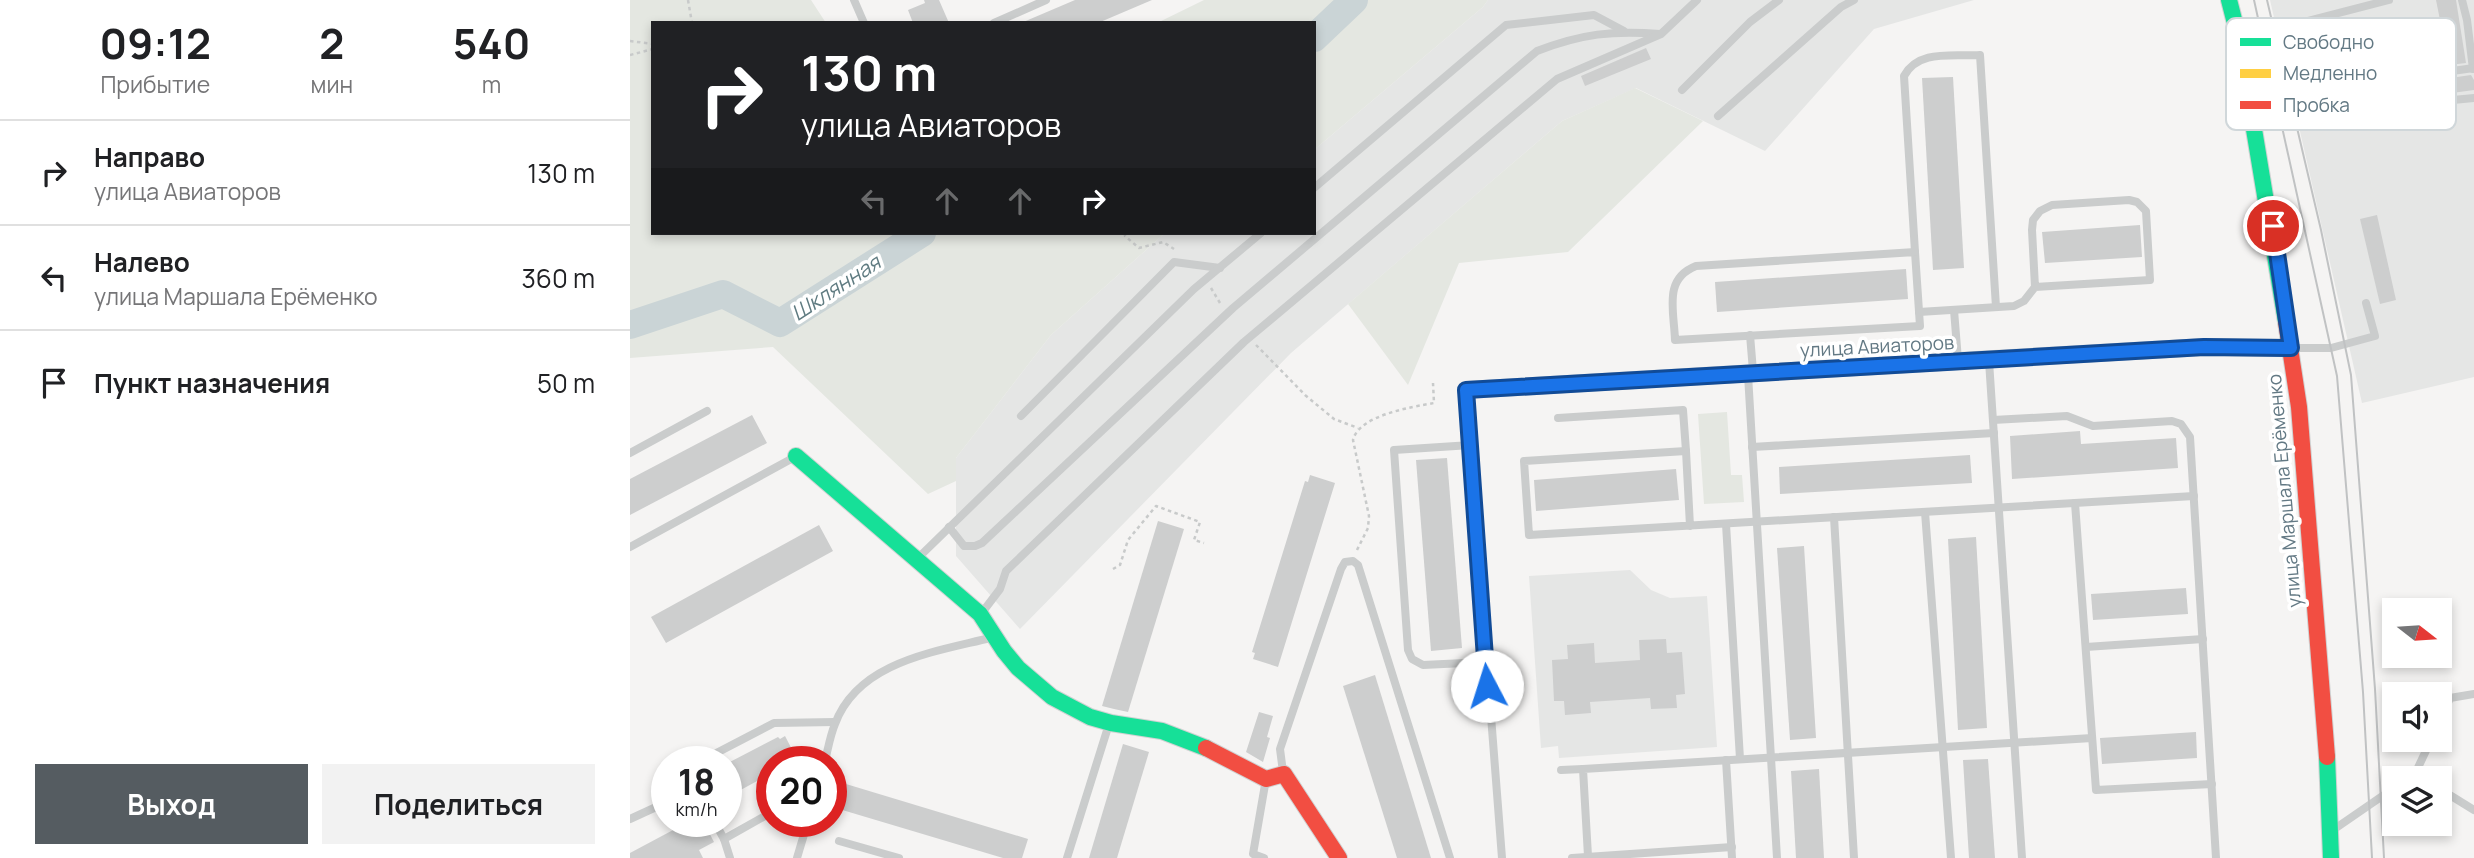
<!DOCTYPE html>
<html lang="ru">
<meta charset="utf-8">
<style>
body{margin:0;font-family:Manrope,sans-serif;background:#f2f2f2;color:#202124;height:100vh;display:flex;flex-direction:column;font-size:26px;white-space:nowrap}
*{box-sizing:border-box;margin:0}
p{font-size:23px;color:#757577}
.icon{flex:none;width:38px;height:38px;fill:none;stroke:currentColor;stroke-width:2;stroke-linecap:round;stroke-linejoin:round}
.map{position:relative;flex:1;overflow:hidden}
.details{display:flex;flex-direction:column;background:#fff;width:630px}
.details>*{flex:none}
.guide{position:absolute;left:21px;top:21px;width:665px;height:214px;border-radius:0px;box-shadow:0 4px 10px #0003;background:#202124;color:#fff;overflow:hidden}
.needle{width:46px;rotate:107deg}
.controls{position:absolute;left:1752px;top:598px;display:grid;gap:14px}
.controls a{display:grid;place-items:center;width:70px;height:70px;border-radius:0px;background:#fff;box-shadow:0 4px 10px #0003;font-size:35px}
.speed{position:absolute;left:21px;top:746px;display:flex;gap:14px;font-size:35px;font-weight:700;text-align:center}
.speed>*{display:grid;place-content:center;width:91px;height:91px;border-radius:50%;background:#fff;box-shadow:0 4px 10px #0003;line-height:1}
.speed small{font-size:18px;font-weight:400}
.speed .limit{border:10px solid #d22;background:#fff;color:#111}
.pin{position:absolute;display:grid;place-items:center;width:60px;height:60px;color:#fff;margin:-30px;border:4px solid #fff;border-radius:50%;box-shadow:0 2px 7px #0007}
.me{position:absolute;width:77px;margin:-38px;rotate:355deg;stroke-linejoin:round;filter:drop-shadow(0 0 5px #0008)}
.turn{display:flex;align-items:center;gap:24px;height:147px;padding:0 35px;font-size:32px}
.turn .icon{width:91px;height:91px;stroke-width:2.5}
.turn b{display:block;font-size:49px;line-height:60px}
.lanes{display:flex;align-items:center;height:66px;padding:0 35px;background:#0003;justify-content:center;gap:35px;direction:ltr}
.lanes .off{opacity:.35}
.eta{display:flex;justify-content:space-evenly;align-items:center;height:119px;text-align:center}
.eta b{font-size:42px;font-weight:700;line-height:49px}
.button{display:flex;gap:14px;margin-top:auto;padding:14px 35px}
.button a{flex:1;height:80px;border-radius:0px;background:#555c61;color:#fff;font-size:28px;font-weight:700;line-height:80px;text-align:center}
.button a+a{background:#f2f2f2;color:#202124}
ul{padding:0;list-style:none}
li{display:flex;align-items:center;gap:21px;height:105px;padding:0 35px;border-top:2px solid #e0e0e0}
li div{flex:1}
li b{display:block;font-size:26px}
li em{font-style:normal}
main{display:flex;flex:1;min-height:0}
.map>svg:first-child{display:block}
</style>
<main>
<section class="details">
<div class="eta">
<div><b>09:12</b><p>Прибытие</p></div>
<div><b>2</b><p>мин</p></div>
<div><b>540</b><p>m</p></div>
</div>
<ul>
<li><svg class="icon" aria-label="right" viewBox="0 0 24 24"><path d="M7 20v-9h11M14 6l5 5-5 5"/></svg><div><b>Направо</b><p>улица Авиаторов</p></div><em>130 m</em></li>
<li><svg class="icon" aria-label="left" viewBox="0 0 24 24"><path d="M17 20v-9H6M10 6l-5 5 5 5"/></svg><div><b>Налево</b><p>улица Маршала Ерёменко</p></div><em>360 m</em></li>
<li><svg class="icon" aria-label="arrive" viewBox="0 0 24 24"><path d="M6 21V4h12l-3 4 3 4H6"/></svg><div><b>Пункт назначения</b></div><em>50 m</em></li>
</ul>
<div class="button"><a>Выход</a><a>Поделиться</a></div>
</section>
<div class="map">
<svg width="1844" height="858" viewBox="0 0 1844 858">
<rect width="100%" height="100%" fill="#f5f4f3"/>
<g fill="#e5e6e5">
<path d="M858,0H1344L1244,29L1135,151L1006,88L932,121L661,353L390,629L326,556V458L421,335L535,233H684V150L853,7Z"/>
<path d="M1640,0H1844V377L1732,403Z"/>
<path d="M1000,570L1021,590L1040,598L1077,596L1087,747L929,758L928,746L911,748L899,576Z"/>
</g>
<g fill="#e4e7e1">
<path d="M0,0H181L196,23H23V233H535L421,335L326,458V481L298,494L143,347L0,358Z"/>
<path d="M574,0H858L853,7L684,150V23H527Z"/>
<path d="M1005,88L1073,121L938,252L829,263L778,385L718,304L932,121Z"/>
<path d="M1097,412L1101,475H1112L1114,502L1074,504L1068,414Z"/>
</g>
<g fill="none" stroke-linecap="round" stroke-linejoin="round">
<g stroke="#cad4d6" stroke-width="28">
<path d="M684,38L724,0"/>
<path d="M0,325L93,294L150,323L292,233"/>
</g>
</g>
<g fill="#cdcece">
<path d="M294,0H309L319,23H283L278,10L295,3Z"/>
<path d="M445,0H522L468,23H391Z"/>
<path d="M1806,0H1826L1836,63L1819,65Z"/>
<path d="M1016,48L1021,59L955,86L951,76Z"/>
<path d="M1841,75L1844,80V90L1822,93L1820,78Z"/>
<path d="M1323,77L1334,268L1303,270L1292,78Z"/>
<path d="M1747,215L1766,300L1750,304L1730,219Z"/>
<path d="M1510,225L1512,257L1415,263L1412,232Z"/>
<path d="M1276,269L1278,299L1087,312L1085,282Z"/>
<path d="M122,415L137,443L0,515V479Z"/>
<path d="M1450,431L1451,444L1546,438L1548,468L1382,479L1380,436Z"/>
<path d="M1340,455L1342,483L1150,494L1149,467Z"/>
<path d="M817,458L832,648L801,651L786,460Z"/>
<path d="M1046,469L1049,500L906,511L904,480Z"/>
<path d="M680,475L705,483L648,667L623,659L625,653L622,652L675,481L678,482Z"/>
<path d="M528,521L554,529L498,712L484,709L472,706Z"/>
<path d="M189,525L203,551L36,643L21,617Z"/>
<path d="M1346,537L1357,728L1328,730L1318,539Z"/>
<path d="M1174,546L1186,738L1160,740L1147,548Z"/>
<path d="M1556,588L1558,614L1463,620L1461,594Z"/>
<path d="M1036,639L1037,653L1052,652L1055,694L1046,695L1047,708L1021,709L1020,698L960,702L961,713L935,715L934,701H924L922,660L938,659L937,645L964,643L965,663L1010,660L1009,640Z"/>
<path d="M745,675L801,858H767L713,686Z"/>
<path d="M629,712L643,716L637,737L640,738L633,762L616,752Z"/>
<path d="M1566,732L1567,758L1472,764L1470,738Z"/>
<path d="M155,736L168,761H142V773L96,798V764L148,737L150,739Z"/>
<path d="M493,744L519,752L487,858H459Z"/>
<path d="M1358,759L1365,858H1339L1333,760Z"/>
<path d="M1189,769L1194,858H1166L1161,771Z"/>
<path d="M216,784L398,839L392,858H373L209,809Z"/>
<path d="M60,821H73L84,842L69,850L73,858H0V853Z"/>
</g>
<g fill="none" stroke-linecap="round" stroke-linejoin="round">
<defs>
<g id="fast">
<path d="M1599,0L1609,39L1656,322"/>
<path d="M836,390L1346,360"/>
<path d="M166,456L350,614L374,651L388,668L422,697L460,717L481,723L532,731L576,748"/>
<path d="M1697,757L1701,858"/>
</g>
<path id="slow" d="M1346,360L1574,347L1661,348"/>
<g id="jam">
<path d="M1656,322L1669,407L1697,757"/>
<path d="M576,748L636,779L654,774L709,858"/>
</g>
</defs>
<use href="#fast" stroke="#d0d2d2" stroke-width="18"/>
<use href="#slow" stroke="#d0d2d2" stroke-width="18"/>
<use href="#jam" stroke="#d0d2d2" stroke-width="18"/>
<g stroke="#c8caca" stroke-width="2.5" stroke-dasharray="3.5 3.5" stroke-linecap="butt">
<path d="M58,0L62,23"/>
<path d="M0,41L23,44"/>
<path d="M0,55L23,49"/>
<path d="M495,233V236L509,248L533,242L544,249"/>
<path d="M581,288L590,303"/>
<path d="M626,345L675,395L704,419L728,428"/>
<path d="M727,550L738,528L739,516L723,440C729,415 782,407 804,403L803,383"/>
<path d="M483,569L490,565L498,540L526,506L570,522L564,540L574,543"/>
</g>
<g stroke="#cacccc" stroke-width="8">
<path d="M224,0L234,23"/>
<path d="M1832,0L1837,20L1843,69"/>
<path d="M364,23L416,0"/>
<path d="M1612,38L1759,0"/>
<path d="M1815,72L1844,68"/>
<path d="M1052,90L1120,22L1149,0"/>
<path d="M1823,100L1844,98"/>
<path d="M1088,116L1211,7L1224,0"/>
<path d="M684,188L876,25L964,15L994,31"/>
<path d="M1285,252L1290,326L1045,340C1044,310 1033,279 1066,266Z"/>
<path d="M1285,252L1274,76C1289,49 1322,57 1350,55L1366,307"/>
<path d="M1324,310L1328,360"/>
<path d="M1289,312L1384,306L1394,301L1405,287L1520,280L1516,211L1507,202L1499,200L1422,205L1410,211L1403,220L1402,230L1405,287"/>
<path d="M1120,335L1123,371"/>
<path d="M1664,348H1701L1745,336L1736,303"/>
<path d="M1359,361L1392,858"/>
<path d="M1118,375L1147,858"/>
<path d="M836,393L872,858"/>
<path d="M391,416L544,262L590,268"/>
<path d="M928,418L1053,410L1056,451"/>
<path d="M1363,420L1437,416L1463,426L1542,421L1551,424L1560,437L1586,858"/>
<path d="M841,445L764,450L778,650L782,659L793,665L855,662"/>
<path d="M1122,447L1364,433"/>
<path d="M0,453L77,411"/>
<path d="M1445,503L1466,790L1582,784"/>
<path d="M1295,512L1321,858"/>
<path d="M1204,517L1224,858"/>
<path d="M1096,524L1110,759"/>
<path d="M1060,526L1056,451L894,461L899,535C1120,522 1342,509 1564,496"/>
<path d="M319,527L334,546H345L352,543L603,308L907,51C951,34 983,30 1030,34"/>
<path d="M0,547L163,458"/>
<path d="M288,558L564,289L631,233"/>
<path d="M351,614L370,589L376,571L614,342L927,79L1031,34L1067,0"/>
<path d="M1456,647L1573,639"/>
<path d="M1810,722L1820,698L1844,694"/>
<path d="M1096,760L1102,858"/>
<path d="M71,761L144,723L205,722"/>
<path d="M195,761C198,749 200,736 205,724C228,662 304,652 360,638"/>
<path d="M931,770L953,769"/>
<path d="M653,772L650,749L711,569L715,562L723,561L728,565L820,858"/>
<path d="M1778,779L1785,774L1801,740"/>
<path d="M1810,789L1844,810"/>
<path d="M0,819L37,802"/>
<path d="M84,821L94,839"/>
<path d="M1703,830L1764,788"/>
<path d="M209,841L269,858"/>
<path d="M958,856L953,769L1462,738"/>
<path d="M100,858L94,839L142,812"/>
<path d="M167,858L178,821"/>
<path d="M437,858L479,724"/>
<path d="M634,858L623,854L636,779"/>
<path d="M942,858L1102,847"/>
</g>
<use href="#fast" stroke="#16e098" stroke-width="16"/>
<use href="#slow" stroke="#ffcf43" stroke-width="16"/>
<use href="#jam" stroke="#f24e42" stroke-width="16"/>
<g stroke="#c0c2c3" stroke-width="2">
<path d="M1624,0L1707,376L1733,692L1742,858"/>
<path d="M1637,0L1691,230L1721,375L1745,689L1754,858"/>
</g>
</g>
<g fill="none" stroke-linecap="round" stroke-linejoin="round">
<defs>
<path id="route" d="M857,686L836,390L1574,347L1661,348L1643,226"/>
</defs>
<use href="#route" stroke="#114b97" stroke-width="18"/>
<use href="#route" stroke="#1a73e8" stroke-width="12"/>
</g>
<g text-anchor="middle" stroke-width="7" stroke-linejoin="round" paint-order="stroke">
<g font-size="19" fill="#637984" stroke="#fff">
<text transform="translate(1247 346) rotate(-3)" y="7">улица Авиаторов</text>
<text transform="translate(1654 491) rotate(-95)" y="7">улица Маршала Ерёменко</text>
</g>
<g font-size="21" font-style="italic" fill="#5f7b81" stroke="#fff">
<text transform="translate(206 288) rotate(-33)" y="7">Шклянная</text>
</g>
</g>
<rect x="1596" y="18" width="230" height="112" rx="10" fill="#fff" stroke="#d0d7da" stroke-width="2"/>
<rect x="1610" y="38" width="31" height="8" fill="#16e098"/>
<rect x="1610" y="69" width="31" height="9" fill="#ffcf43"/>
<rect x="1610" y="101" width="31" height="8" fill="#f24e42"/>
<g font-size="19" fill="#637984">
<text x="1653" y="49">Свободно</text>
<text x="1653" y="80">Медленно</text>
<text x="1653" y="112">Пробка</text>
</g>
</svg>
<div class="controls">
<a><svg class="needle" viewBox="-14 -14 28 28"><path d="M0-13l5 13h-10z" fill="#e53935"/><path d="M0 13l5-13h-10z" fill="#757577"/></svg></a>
<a><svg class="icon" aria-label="sound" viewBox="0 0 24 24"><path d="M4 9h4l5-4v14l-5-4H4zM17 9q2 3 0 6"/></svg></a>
<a><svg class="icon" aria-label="layers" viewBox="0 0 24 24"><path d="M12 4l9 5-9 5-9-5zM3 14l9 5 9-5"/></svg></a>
</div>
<div class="speed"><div>18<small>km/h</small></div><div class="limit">20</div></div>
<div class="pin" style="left:1643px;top:226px;background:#d93025"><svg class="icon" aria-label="arrive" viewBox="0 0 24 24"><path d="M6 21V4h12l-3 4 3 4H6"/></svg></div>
<svg class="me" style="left:857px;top:686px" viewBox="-20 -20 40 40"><circle r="19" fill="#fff"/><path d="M0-13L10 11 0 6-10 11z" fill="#1a73e8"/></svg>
<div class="guide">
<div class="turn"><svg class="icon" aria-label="right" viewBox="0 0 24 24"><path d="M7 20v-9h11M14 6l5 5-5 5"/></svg><div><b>130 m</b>улица Авиаторов</div></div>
<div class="lanes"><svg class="icon off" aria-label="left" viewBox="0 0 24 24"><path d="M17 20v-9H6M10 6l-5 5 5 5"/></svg><svg class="icon off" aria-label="ahead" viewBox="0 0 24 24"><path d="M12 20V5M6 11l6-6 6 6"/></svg><svg class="icon off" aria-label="ahead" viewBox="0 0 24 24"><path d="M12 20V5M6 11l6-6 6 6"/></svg><svg class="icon" aria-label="right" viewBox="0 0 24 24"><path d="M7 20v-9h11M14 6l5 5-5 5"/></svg></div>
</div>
</div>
</main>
